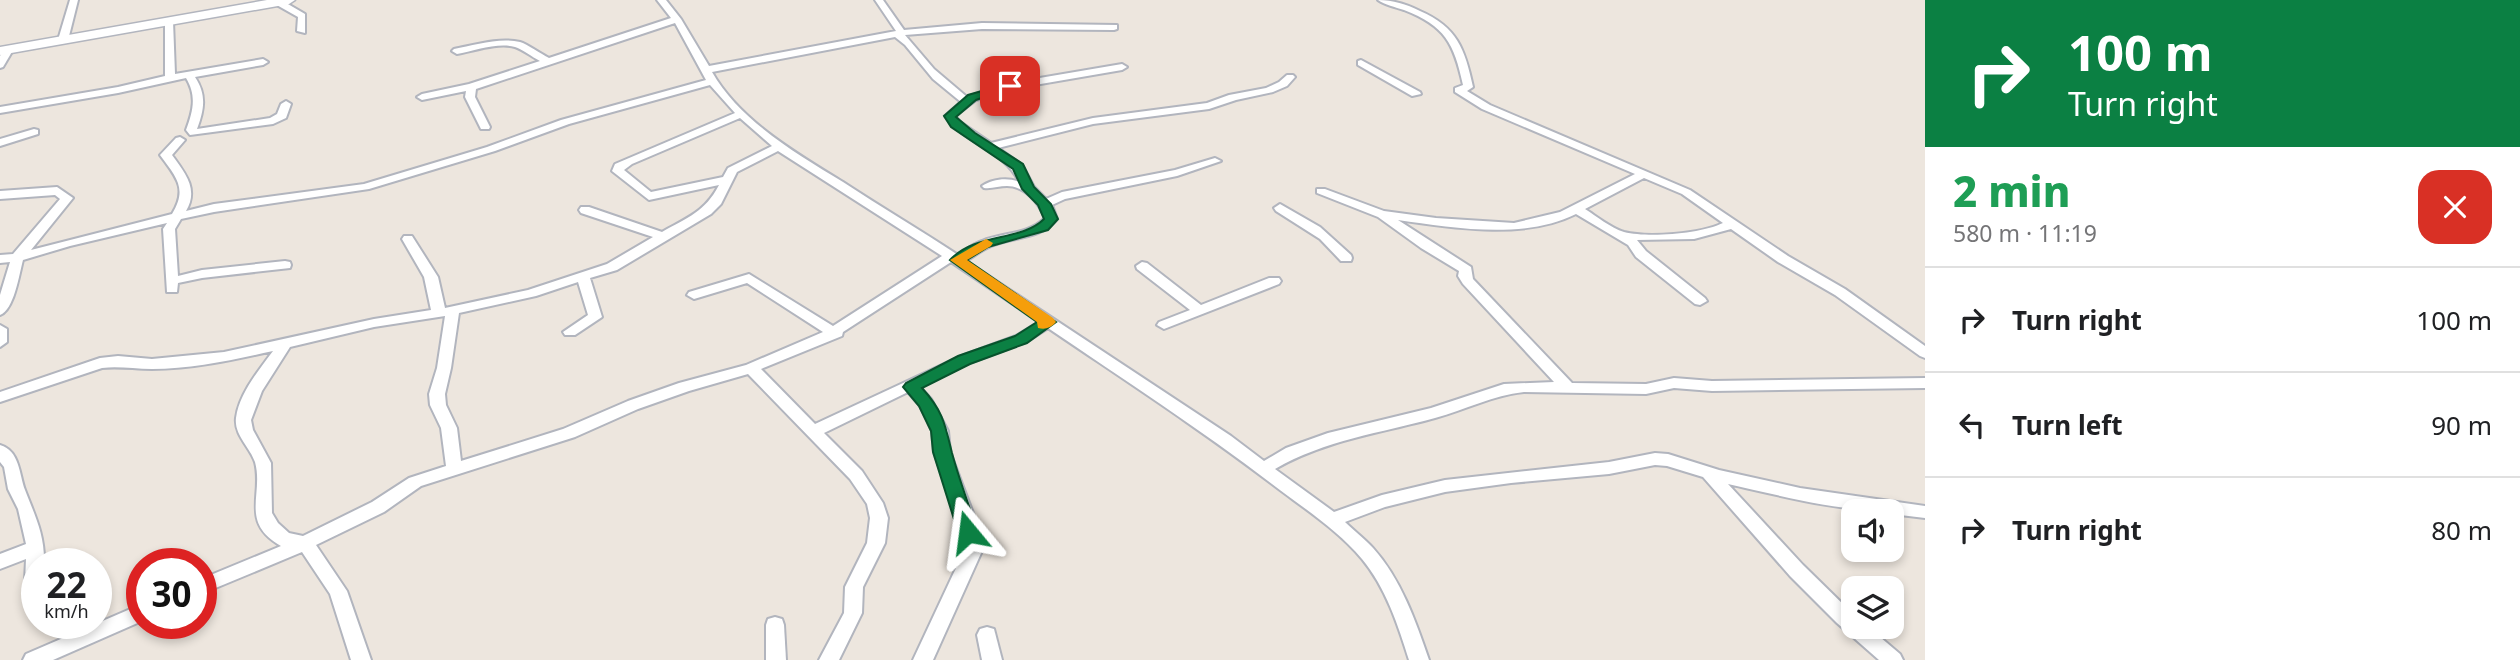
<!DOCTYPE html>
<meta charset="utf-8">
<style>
body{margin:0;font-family:"Noto Sans",sans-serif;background:#f2f2f2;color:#202124;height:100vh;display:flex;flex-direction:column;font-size:26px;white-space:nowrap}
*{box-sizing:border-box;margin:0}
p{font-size:23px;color:#757577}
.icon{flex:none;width:38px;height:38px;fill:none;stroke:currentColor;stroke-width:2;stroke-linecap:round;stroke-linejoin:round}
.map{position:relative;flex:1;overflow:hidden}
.drawer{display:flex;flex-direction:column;background:#fff;width:595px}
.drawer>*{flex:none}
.top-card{background:#0b8043;color:#fff;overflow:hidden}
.buttons{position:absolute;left:1841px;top:499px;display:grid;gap:14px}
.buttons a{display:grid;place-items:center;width:63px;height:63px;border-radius:14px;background:#fff;box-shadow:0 4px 10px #0003;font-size:35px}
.speed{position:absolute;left:21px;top:548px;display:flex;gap:14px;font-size:35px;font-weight:700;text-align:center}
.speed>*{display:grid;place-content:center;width:91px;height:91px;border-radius:50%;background:#fff;box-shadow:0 4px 10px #0003;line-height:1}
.speed small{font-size:18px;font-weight:400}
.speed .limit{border:10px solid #d22;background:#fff;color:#111}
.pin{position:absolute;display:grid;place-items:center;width:60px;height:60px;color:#fff;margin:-30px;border-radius:14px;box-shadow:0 4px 10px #0006}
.me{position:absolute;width:77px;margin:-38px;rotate:344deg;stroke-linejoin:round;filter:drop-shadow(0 0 5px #0008)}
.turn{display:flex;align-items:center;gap:24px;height:147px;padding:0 28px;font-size:32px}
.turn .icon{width:91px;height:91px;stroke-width:2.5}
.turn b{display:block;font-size:49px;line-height:60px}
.round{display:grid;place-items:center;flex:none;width:74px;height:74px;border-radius:21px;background:#f2f2f2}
.headline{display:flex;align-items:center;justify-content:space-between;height:119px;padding:0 28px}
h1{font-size:42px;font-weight:800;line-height:52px;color:#1e9e55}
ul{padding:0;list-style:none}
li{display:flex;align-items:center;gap:21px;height:105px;padding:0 28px;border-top:2px solid #e0e0e0}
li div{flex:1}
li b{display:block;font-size:26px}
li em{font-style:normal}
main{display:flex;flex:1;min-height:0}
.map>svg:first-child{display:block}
</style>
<main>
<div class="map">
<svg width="1925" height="660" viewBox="0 0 1925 660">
<rect width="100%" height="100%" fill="#ede6de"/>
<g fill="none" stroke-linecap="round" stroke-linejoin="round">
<defs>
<g id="minor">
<path d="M70,0H78L68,40L63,43L58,40Z"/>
<path d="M275,0H281L305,14V33L297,31L298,17L275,4Z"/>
<path d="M657,0H666L681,19L709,66L896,31L875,0H883L904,30L982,23L1117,25V29L1114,30L982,29L905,35L934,69L967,97L1010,83L1122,64L1127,67L1122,70L1012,89L976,100L955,116L960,122L991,143L1093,118L1207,103L1229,95L1266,88L1279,82L1287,75H1293L1295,77L1287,86L1273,92L1236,100L1209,109L1093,124L998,148L1022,165L1034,187L1046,199L1062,192L1175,170L1215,158L1221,161L1177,176L1065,199L1052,205L1057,219C1040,240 1014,236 991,246C982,250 974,256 966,261L1231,436L1264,461L1286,448L1328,433L1431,408L1504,384L1554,382L1463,284L1458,276L1459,271L1421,248L1378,217L1317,193V189H1325L1384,211L1436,218L1514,223L1560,212L1635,174L1482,109L1455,92V88L1463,85C1454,43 1445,26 1404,10C1395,7 1385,5 1378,0C1393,0 1406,4 1420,11C1457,27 1465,49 1473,87L1467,91L1490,105L1690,190L1788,256L1845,289L1925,346V358L1920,356L1835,295L1778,262L1731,229L1694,239L1637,240L1646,251L1705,298L1707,301L1700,305L1695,304L1636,257L1628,245L1576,214C1524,240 1453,228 1398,220L1471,267L1473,279L1572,383L1646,384L1674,378L1712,381L1925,378V388L1712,391L1674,388L1646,394L1524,392C1493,395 1465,410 1435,418C1381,433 1325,440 1275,469L1334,512L1382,495L1445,480L1609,462L1655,453L1668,454L1719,470L1800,488L1925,506V518L1892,514V511C1837,511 1782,496 1728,484L1803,565L1853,614V626H1867L1900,654L1903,660H1879L1837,623L1790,576L1703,477L1667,466L1655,465L1609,474L1511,483L1445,492L1385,507L1345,522C1354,531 1365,539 1373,548C1401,579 1416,622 1429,660H1409C1398,625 1386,588 1362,559C1337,529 1302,507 1272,484C1200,429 1123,379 1048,328L1026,342L969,363L920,387L931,399L948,431L950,452L973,513L982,551L933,660H913L964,551L955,513L934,452L932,431L920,406L908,392L824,433L862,471L883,503L888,518L885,543L863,587L862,613L839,660H819L844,613L845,587L867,543L870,518L867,504L850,479L748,374L689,391L638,409L575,437L421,486L384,512L316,545L347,591L371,660H351L330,594L302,552L201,594V579L281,546C239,522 264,495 255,462C250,447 234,435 236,418C239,394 259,370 273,351C233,360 192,369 152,369C134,369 119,366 102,368L0,402V392L100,358L118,356L152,359L224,352L374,319L431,310L424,277L402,239L404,236H412L438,277L445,308L528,290L607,264L653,237L581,213L579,210L581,207H589L662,232C688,217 705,212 719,185L649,200L612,171L615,164L735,113L710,85L569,124L495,151L369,189L214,212L181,219L175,229L178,276L202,270L285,261L290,262L291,265L290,268L202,278L178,283L177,292H167L163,229L167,223L70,246L23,260C19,275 14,310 0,315V295L10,262L0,263V255L13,254L60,199L55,195L0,199V191L57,187L73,198L31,250L172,214C188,188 176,177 160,155L176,138L180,137L185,140L172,155C185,173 199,189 186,211L214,204L364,184L487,147L561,120L706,80L675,23L476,89L475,97L490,127L489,129H481L465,97L466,91L422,100L417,97L422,94L469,84L540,61C532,57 522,49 515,47C498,42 474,51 457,54L452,51L454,49C474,45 500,37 520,42C527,44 541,54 549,58L671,18ZM895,37L905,45L933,79L961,102L945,116C964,143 1005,151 1019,182C1008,177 992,179 982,186L984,188C992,189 999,186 1007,186C1025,186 1039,203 1045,218C1028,235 1003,232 982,241C973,244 966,250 958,255C920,230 881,207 843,182C797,154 739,120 712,72ZM740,118L772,146L728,168L723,177L651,192L624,170L632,164ZM778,151L942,256L833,326L749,274L689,292L687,295L694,299L747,283L823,332L746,365L679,383L628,401L563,429L461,461L457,428L446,405L445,394L451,368L459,313L536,296L578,282L588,315L563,332L565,335H575L602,317L590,278L617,270L711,214L721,204L737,172ZM1644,178L1682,194L1723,223C1700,234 1648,238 1624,232C1611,228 1596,216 1585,209ZM951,262L1039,322L1016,336L959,357L815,424L761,369L842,336L843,332ZM445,316L437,368L429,394L430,405L441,428L446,466L409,478L372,502L303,536L289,533L278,523L272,513L271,463L253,430L251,420L262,391L290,347L374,327Z"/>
<path d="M169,18L173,21L175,74L263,59L268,62L263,65L195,77C207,95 204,110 197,129L270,118L277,114L281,104L286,101L291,104L286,118L273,124L190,135L186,130C193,111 197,96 186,78L118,93L0,113V107L118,87L165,76V21Z"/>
<path d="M5,48L13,50L3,67L0,68V56Z"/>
<path d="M1361,60L1420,92L1421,94L1412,96L1358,65V61Z"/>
<path d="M34,129L38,130V134L0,146V139Z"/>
<path d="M1280,204L1320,227L1351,255L1352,258L1351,261H1341L1320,239L1276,211L1274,208Z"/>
<path d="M1142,262L1147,263L1201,305L1269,278H1279L1281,281L1279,284L1164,329L1157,325L1159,322L1190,310L1137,269L1136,266Z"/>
<path d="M0,325L7,329V342L0,347Z"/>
<path d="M0,445C20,451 19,474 25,490C35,516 45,535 44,564H37V588L28,587L25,582L26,559L0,569V554L26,544L18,509L8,489L4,467L0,462Z"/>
<path d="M142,604V621L53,660H23L26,654Z"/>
<path d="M775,617L782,619L784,625L786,660H766V625L768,619Z"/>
<path d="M987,627L994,629L1002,660H982L977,635L980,629Z"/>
</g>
<path id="secondary" d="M267,0H295L289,4L0,55V47Z"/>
</defs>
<use href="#minor" stroke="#b2b5be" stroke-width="4"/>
<use href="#secondary" stroke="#b2b5be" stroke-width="3"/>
<use href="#minor" fill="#fff" fill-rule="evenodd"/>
<use href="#secondary" fill="#fff" fill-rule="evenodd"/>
</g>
<path fill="#0b8043" stroke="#07532c" stroke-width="2" d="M1006,84L1016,86L976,100L956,117L975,133L1023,164L1034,187L1051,204L1058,219L1048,230L988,247L967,260L1056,322L1027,343L970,364L922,388C943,411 945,424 952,453C959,479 969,506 978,532L975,537L968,539L961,537L958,532L933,452L931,431L919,406L903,387L906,383L958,356L1015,336L1037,322L950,260C976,232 1021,242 1044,219L1038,205L1022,189L1013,169L951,127L944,116L968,95Z"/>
<path fill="#f59e0b" d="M986,239L993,243L991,246L967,260L1053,318L1056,322C1051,328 1045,330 1038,328L1037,322L950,260Z"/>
</svg>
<div class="buttons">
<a><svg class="icon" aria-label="sound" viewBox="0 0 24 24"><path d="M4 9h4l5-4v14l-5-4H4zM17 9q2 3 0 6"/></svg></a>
<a><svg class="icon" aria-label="layers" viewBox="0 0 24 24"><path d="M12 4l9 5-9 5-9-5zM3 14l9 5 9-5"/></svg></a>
</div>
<div class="speed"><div>22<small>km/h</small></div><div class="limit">30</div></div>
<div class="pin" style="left:1010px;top:86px;background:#d93025"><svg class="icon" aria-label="arrive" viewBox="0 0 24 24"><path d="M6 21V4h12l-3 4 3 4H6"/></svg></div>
<svg class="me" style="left:968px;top:532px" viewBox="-20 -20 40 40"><path d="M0-17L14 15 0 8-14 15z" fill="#0b8043" stroke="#fff" stroke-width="4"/></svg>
</div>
<section class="drawer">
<div class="top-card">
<div class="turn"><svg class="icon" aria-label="right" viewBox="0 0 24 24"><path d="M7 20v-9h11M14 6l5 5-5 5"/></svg><div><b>100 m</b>Turn right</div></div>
</div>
<div class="headline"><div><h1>2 min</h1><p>580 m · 11:19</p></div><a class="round" style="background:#d93025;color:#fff"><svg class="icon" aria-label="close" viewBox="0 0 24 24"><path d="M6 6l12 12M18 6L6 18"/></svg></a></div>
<ul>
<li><svg class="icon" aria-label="right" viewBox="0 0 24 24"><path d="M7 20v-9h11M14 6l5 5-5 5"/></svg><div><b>Turn right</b></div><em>100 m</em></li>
<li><svg class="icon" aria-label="left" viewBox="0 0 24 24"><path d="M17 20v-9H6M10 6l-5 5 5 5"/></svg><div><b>Turn left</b></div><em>90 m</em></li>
<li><svg class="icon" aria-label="right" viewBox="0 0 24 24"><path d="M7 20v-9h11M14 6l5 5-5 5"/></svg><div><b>Turn right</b></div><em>80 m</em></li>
</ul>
</section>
</main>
